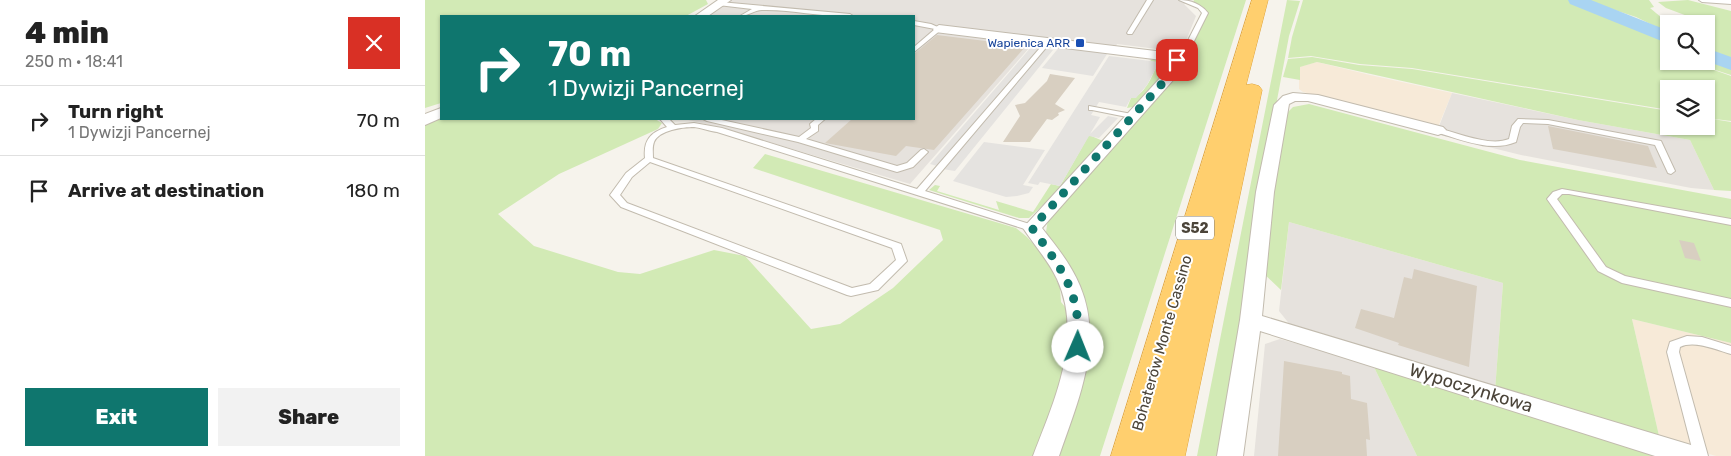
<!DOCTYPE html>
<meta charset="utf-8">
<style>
body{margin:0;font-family:Rubik,sans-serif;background:#f2f2f2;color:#222;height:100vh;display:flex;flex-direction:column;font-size:19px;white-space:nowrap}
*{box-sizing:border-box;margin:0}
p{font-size:16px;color:#767676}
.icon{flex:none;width:28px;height:28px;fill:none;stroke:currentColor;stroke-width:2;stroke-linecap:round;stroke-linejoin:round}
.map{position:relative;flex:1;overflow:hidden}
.sheet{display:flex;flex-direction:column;background:#fff;width:425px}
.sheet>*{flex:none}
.banner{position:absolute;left:15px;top:15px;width:475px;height:105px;border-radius:0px;box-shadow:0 1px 4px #0004;background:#0f766e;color:#fff;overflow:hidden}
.buttons{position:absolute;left:1235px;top:15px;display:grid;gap:10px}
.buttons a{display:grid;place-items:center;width:55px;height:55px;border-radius:0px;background:#fff;box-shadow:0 1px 4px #0004;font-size:25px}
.pin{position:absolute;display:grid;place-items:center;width:42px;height:42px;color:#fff;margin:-21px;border-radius:10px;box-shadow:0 2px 8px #0006}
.me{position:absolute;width:55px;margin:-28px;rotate:1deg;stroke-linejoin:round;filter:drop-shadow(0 0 4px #0008)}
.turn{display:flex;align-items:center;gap:18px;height:105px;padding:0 25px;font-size:22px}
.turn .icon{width:65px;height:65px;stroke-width:2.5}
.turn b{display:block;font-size:35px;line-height:42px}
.round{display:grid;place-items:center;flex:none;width:52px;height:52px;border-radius:0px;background:#f2f2f2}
.summary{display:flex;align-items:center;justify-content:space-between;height:85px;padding:0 25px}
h1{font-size:30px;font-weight:800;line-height:38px}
.primary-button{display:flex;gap:10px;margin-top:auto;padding:10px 25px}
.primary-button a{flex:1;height:58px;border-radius:0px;background:#0f766e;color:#fff;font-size:20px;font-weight:800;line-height:58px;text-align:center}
.primary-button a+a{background:#f2f2f2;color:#222}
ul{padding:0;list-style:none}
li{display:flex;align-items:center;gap:15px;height:70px;padding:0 25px;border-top:1px solid #e0e0e0}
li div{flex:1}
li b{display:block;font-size:19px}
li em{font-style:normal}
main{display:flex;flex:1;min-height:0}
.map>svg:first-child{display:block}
</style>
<main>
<section class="sheet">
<div class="summary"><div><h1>4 min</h1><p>250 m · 18:41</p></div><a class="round" style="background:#d93025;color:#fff"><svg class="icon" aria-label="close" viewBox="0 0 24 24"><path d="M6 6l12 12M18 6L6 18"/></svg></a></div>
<ul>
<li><svg class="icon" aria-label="right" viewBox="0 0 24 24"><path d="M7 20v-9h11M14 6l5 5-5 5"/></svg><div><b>Turn right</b><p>1 Dywizji Pancernej</p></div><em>70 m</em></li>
<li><svg class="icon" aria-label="arrive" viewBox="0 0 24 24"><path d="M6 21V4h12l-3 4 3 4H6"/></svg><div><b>Arrive at destination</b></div><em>180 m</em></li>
</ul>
<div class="primary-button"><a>Exit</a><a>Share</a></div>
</section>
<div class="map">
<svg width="1306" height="456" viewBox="0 0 1306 456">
<rect width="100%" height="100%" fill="#f6f3ec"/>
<g fill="#f7ead8">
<path d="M892,62L945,75L1027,93L1013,127L878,92L874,89V67Z"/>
<path d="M1207,319L1306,343V456H1291L1235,440Z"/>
</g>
<g fill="#e6e2dd">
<path d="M307,0H769L759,4L771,16L756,53L753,54H738L740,50L692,44L690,48L613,38L485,184L297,128L259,119H489V16H281Z"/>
<path d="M1027,93L1153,120L1265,140L1289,190L1266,188L1096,155L1011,134Z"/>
<path d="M864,222L1078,283L1070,391L866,326L854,311Z"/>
<path d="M855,339L948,365L992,456H829L840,344Z"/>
</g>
<g fill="#d2eab5">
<path d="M0,0H281L283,4L261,16H16V103L0,108Z"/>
<path d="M769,0H821L675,456H632L661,361L621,232L623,219L759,63L782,14L779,8L768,2Z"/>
<path d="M862,0L875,1L864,36L835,191L797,456H772Z"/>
<path d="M878,0H1144L1244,42V61H1281V56L1306,66V75L1275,65L1306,76V121L1282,118L1306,122V191L1289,190L1265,140L1153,120L892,62L875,67V80L858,77L863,59L887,57L934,65L987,69L1244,111V126H1281V89H1244V110L987,68L935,64L886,56L863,58L867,37Z"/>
<path d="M1159,0H1224L1229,7L1225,8L1237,18L1257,21L1265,17L1241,8L1233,2L1263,0L1306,11V61L1281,51V24H1244V33L1211,17Z"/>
<path d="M729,58L746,62V65L708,107L702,108L706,98C720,96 728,74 733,63L725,61Z"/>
<path d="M884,104L1095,160L1306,199V343L1207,319L1235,440L1070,391L1078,283L864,222L856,290L834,269L860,115L868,107Z"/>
<path d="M16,116V119H230L237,123L233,129L134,174L73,214L109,246L193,272L215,274L289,250L320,256L386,329L415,324L468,288L518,240L515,230L328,168L340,154L591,228L602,237L623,260L635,288L636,302L641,308L644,321L636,380L610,456H0V125Z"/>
<path d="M664,135L678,141L620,203L604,218H594L504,190L510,185L515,186L512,191L574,210L571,201L608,212L626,184L635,186Z"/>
<path d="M948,365L1241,456H992Z"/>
</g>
<g fill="#e5e3e0">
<path d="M636,45L684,51L668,76L617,68Z"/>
<path d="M607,46L628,50L530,171L511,168L512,166L505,164Z"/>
<path d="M684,56L734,62L722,85L711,98H706L701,107L674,102L666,115L675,117L665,134L683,116L693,118L674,138L664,136L635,186L615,182L613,185L603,183Z"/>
<path d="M559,142L620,150L598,185L608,187L604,193L592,196L581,197L528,181Z"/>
</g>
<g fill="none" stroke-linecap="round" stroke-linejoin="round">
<g fill="#a9d4f2" fill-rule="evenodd">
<path d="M1143,0H1166L1244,31V44L1145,4Z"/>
<path d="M1281,48L1306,57V70L1281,61Z"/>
</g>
</g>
<g fill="#d8cfc1">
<path d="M512,35L601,46L509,150L481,146L471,156L400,143L427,119H489V54Z"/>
<path d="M625,74L650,78L630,104L640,110L633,113L634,115L627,120L622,119L605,142H578L595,116L590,105L600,103L622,81Z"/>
<path d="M1123,126L1223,146L1232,168L1128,149Z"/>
<path d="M1254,240L1269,243L1276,261L1260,258Z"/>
<path d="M989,269L1052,286L1044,367L973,345L974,343L930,328L936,309L969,318L979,277L987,279Z"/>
<path d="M859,361L917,372V374L925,376L926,399L942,403L945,440L941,439L942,456H853Z"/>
</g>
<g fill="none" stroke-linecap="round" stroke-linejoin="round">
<defs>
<g id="lane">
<path d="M722,0H728L707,34H703L702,33Z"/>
<path d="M754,0C766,0 776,4 783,13L762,55L752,62L749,60L756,54L777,13L773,8Z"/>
<path d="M1274,0H1306V4L1277,2Z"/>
<path d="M295,2L425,14L428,16C398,18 368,9 337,10C329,10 324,16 315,16L327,9L293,5V3Z"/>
<path d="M489,21L506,24L517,29L489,52V47L510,29L489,25Z"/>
<path d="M623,40L626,42L625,43L500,191L611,226L612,228L611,230H603L292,132C285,131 276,128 269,127C258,127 234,130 229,142C227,147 228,153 228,158L476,244L482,261L453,290L426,296L422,295L196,207L185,195L201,173L220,158C218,140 226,132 242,127L235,119H244L250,125L269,123L297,128L492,189L621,41ZM225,162L467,248L471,260L445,284L427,288L202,203L195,195L207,177Z"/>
<path d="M664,106L707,114L711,116L707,118L667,110H664Z"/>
<path d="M278,119H292L374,137L386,128L385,124L391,119H400L393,125V131L381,139L472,166L482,163L496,150L499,149L503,152L488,167L472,172L373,142L282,121Z"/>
<path d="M1093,119L1123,120L1236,141L1250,171L1246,174L1243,173L1230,145L1123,124L1098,123L1095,127L1091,142C1065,153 1035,139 1010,132L1009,130L1013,128C1033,133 1065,147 1084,139L1087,126Z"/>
<path d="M1137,189L1306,219V225L1144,194H1137L1132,199L1181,267L1200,276L1306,299V307L1197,283L1173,271L1122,199L1128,192Z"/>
<path d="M1262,336L1277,337L1306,346V354C1291,350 1270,340 1255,347L1254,352L1283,456H1269L1242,352L1245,342Z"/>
</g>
<g id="street">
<path d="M293,0H306L283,16H270Z"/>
<path d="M514,25L739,52L758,58L760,61L757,70L617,228C631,246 646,264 655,286C679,343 653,401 634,456H608C629,401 659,338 632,279C623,260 609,245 598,228L746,66V63L737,60L510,32L508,29Z"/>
<path d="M868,93L893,95L1018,127L1021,130L1018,133L1013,135L883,101H870L864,104L849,192L837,316L1266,445L1275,448L1279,456H1230L835,331L818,456H792L815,320L831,192L849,105L858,96Z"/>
<path d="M16,108V118L0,125V114Z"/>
</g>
<path id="highway" d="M827,0H843L821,85L827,84L834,86L837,90L760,456H686Z"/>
</defs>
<use href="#lane" stroke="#c2bbae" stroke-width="2"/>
<use href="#street" stroke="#c2bbae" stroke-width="2"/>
<use href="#highway" stroke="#e0a43c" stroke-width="1"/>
<use href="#lane" fill="#fff" fill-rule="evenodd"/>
<use href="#street" fill="#fff" fill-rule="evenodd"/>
<use href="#highway" fill="#ffcf6e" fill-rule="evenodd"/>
</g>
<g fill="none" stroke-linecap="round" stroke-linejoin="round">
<path stroke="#0f766e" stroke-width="9" stroke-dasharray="0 16.2" d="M653,347C656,292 638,271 607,228L752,67L754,64L752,60"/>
</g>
<rect fill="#1a4fb4" stroke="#fff" stroke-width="2" x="650" y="38" width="10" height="10" rx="2.5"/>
<g text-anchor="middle" stroke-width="4" stroke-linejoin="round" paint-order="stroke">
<g font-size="12" fill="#164399" stroke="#fff" text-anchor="end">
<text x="645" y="47">Wapienica ARR</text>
</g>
<rect fill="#fff" stroke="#817c74" stroke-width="1" x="751" y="216.5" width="38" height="23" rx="4"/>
<g font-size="14" font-weight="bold" fill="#4b4439">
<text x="770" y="233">S52</text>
</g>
<g font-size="15" fill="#4b4439" stroke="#fff">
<text transform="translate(737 343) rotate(-74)" y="5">Bohaterów Monte Cassino</text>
</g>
<g font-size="18" fill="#4b4439" stroke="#fff">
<text transform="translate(1046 388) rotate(17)" y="6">Wypoczynkowa</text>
</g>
</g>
</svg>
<div class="buttons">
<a><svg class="icon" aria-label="search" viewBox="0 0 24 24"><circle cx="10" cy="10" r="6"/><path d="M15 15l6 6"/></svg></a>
<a><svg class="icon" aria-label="layers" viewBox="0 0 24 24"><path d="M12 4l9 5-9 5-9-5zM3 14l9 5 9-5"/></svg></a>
</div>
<div class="pin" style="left:752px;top:60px;background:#d93025"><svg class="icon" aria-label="arrive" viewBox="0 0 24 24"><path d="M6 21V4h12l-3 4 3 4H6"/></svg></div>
<svg class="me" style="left:653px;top:347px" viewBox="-20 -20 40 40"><circle r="19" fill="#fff"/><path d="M0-13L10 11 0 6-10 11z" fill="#0f766e"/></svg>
<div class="banner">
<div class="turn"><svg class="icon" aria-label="right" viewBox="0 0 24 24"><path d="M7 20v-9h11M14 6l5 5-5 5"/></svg><div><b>70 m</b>1 Dywizji Pancernej</div></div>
</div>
</div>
</main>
